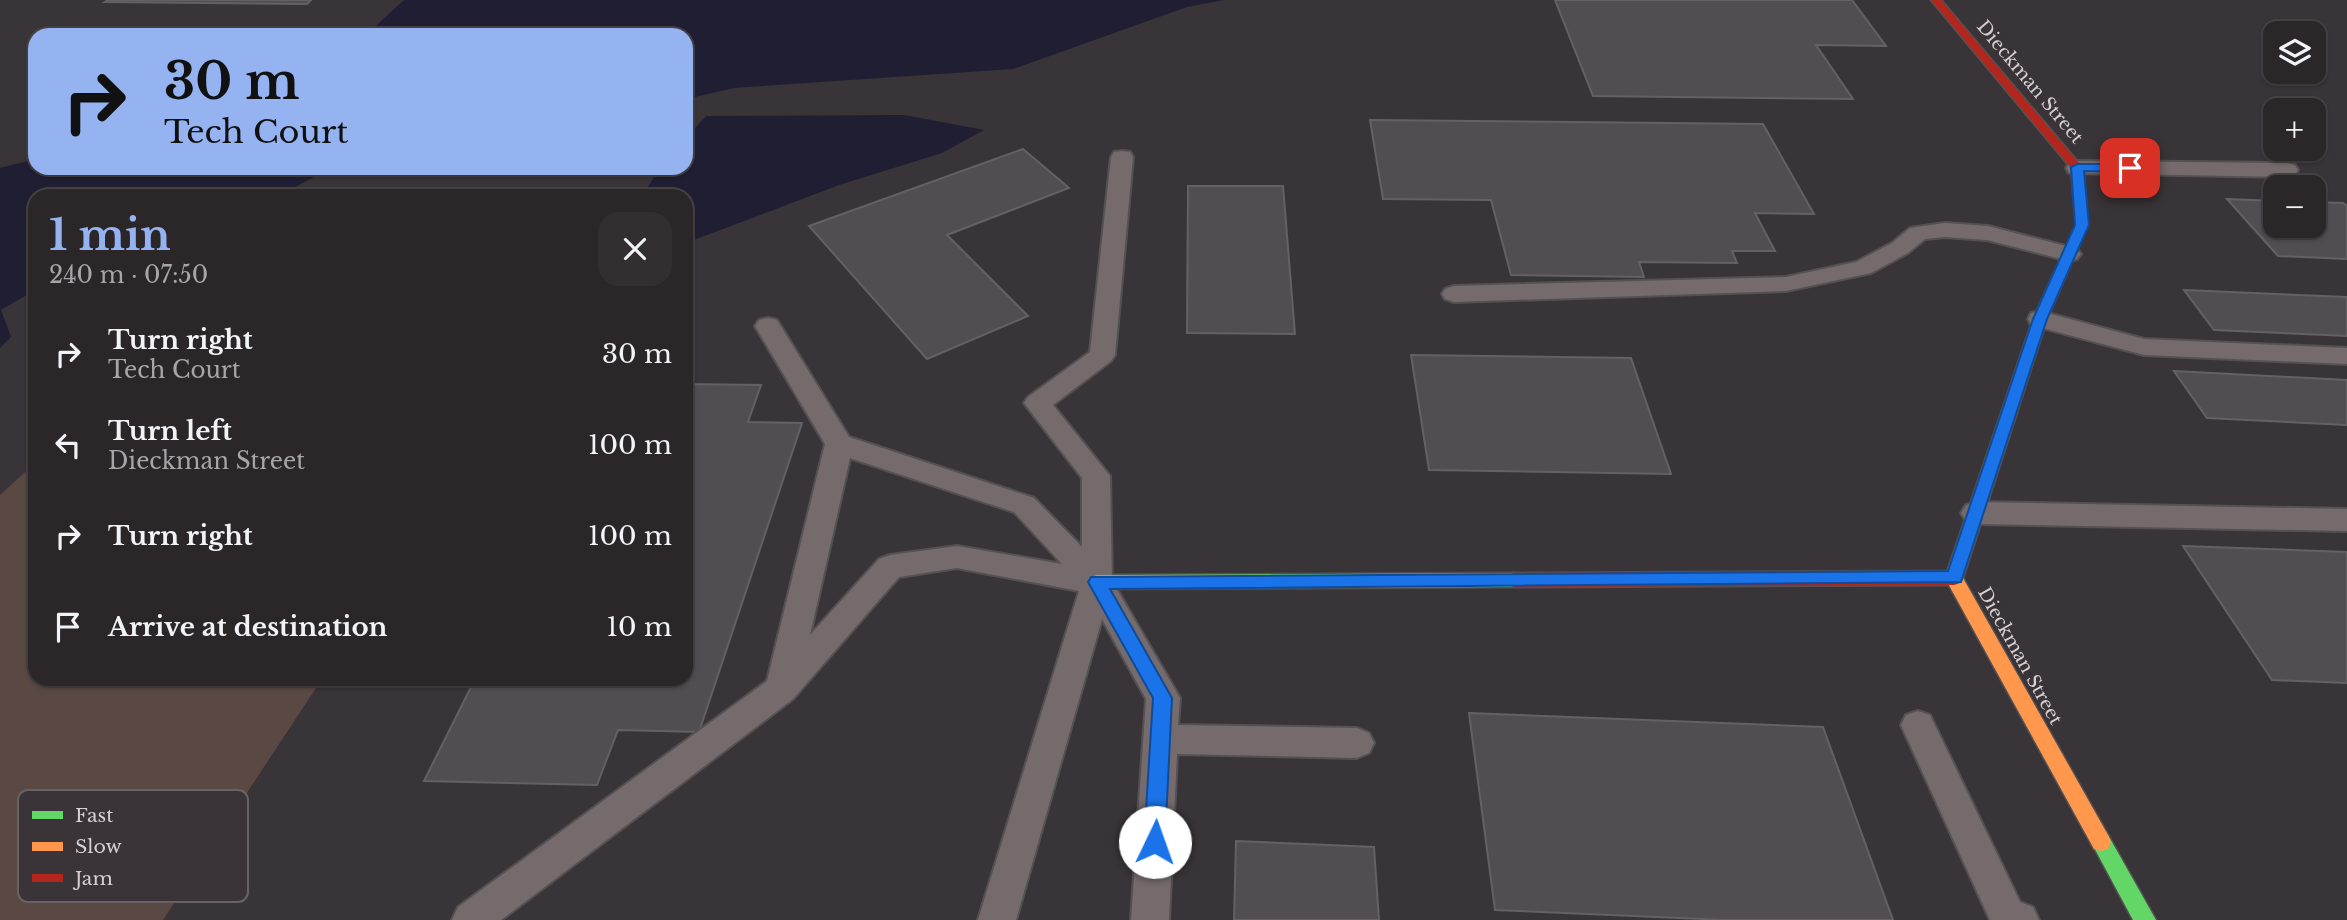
<!DOCTYPE html>
<meta charset="utf-8">
<style>
body{margin:0;font-family:"Libre Baskerville",serif;background:#332f31;color:#f1f3f6;height:100vh;display:flex;flex-direction:column;font-size:26px;white-space:nowrap}
*{box-sizing:border-box;margin:0}
p{font-size:23px;color:#a6a5a8}
.icon{flex:none;width:38px;height:38px;fill:none;stroke:currentColor;stroke-width:2;stroke-linecap:round;stroke-linejoin:round}
.map{position:relative;flex:1;overflow:hidden}
.panel{position:absolute;left:28px;top:189px;width:665px;height:497px;display:flex;flex-direction:column;background:#2b2729;border-radius:21px;box-shadow:0 2px 5px #0004,0 0 0 2px #474446}
.panel>*{flex:none}
.guide{position:absolute;left:28px;top:28px;width:665px;height:147px;border-radius:21px;box-shadow:0 2px 5px #0004,0 0 0 2px #474446;background:#95b2f1;color:#111;overflow:hidden}
.tools{position:absolute;left:2263px;top:21px;display:grid;gap:14px}
.tools a{display:grid;place-items:center;width:63px;height:63px;border-radius:14px;background:#2b2729;box-shadow:0 2px 5px #0004,0 0 0 2px #474446;font-size:35px}
.pin{position:absolute;display:grid;place-items:center;width:60px;height:60px;color:#fff;margin:-30px;border-radius:14px;box-shadow:0 4px 10px #0006}
.me{position:absolute;width:77px;margin:-38px;rotate:3deg;stroke-linejoin:round;filter:drop-shadow(0 0 5px #0008)}
.turn{display:flex;align-items:center;gap:24px;height:147px;padding:0 21px;font-size:32px}
.turn .icon{width:91px;height:91px;stroke-width:2.5}
.turn b{display:block;font-size:49px;line-height:60px}
.round{display:grid;place-items:center;flex:none;width:74px;height:74px;border-radius:21px;background:#332f31}
.headline{display:flex;align-items:center;justify-content:space-between;height:119px;padding:0 21px}
h1{font-size:42px;font-weight:700;line-height:52px;color:#95b2f1}
ul{padding:0;list-style:none}
li{display:flex;align-items:center;gap:21px;height:91px;padding:0 21px}
li div{flex:1}
li b{display:block;font-size:26px}
li em{font-style:normal}
.map>svg:first-child{display:block}
</style>
<div class="map">
<svg width="2347" height="920" viewBox="0 0 2347 920">
<rect width="100%" height="100%" fill="#393437"/>
<path fill="#5a4843" d="M35,463V679H322L163,920H0V495Z"/>
<g fill="#201e33">
<path d="M404,0H1224L1187,7L1013,69L734,88L686,99V35H366Z"/>
<path d="M904,115L984,130L942,153L839,185L694,240L686,241V196H642L660,168H686V138L706,116Z"/>
<path d="M35,159V168H330L279,196H35V290L1,310L11,337L0,348V168Z"/>
</g>
<g fill="#514d50" stroke="#646164" stroke-width="2">
<path d="M108,0H311L307,4L105,2Z"/>
<path d="M1555,0H1852L1886,46L1816,45L1853,99L1593,96Z"/>
<path d="M1370,120L1763,124L1814,214L1755,213L1775,251H1732L1737,263L1639,262L1644,277L1511,275L1491,200L1383,199Z"/>
<path d="M1023,149L1069,188L947,235L1028,316L927,359L809,226Z"/>
<path d="M1188,186H1283L1295,334L1187,333Z"/>
<path d="M2227,199L2275,201V226H2314V202L2343,203L2347,206V259L2278,256Z"/>
<path d="M2184,290L2347,297V336L2214,330Z"/>
<path d="M1411,355L1631,358L1671,474L1429,470Z"/>
<path d="M2174,371L2347,380V425L2207,418Z"/>
<path d="M686,384L761,385L748,422L802,423L699,732L618,730L597,785L424,781L475,679H686Z"/>
<path d="M2183,546L2347,552V683L2272,680Z"/>
<path d="M1469,713L1823,727L1893,920H1725L1495,910Z"/>
<path d="M1236,841L1374,847L1379,920H1234Z"/>
</g>
<g fill="none" stroke-linecap="round" stroke-linejoin="round">
<defs>
<g id="lane">
<path d="M1122,151L1130,152L1133,157L1115,355L1111,361L1053,405L1110,476L1112,581L1180,698L1178,725L1357,728L1369,733L1374,743L1369,753L1357,758L1177,754L1169,920H1131L1146,699L1102,619L1016,920H978L1079,591L957,568L899,577L793,699L501,920H452L458,907L767,681L825,444L755,326L759,320L768,318L777,320L849,437L1034,498L1082,547V478L1024,403L1028,397L1090,352L1111,157L1114,152ZM850,458L1014,512L1062,564L957,546L890,555L879,559L810,635Z"/>
<path d="M2077,161L2287,163L2295,165L2298,170L2295,175L2287,177L2069,173L2066,168L2069,163Z"/>
<path d="M1945,223L1988,226L2077,249L2081,254L2077,259L2069,261L1987,240L1945,237L1925,239L1908,253L1871,273L1786,291L1454,302L1445,299L1442,294L1445,289L1454,286L1786,277L1856,262L1892,243L1910,228Z"/>
<path d="M2040,311L2144,339L2347,348V364L2144,355L2031,325L2028,319L2031,313Z"/>
<path d="M1976,502L2347,509V531L1976,524L1966,521L1961,513L1966,505Z"/>
<path d="M1918,711L1930,715L2020,902L2033,907L2039,920H1990L1901,725L1906,715Z"/>
</g>
<g id="fast">
<path d="M1514,573L1520,575L1523,580L1520,585L1514,587L1097,589L1091,587L1088,582L1091,577L1097,575Z"/>
<path d="M2101,833L2108,835L2156,920H2133L2091,842L2094,835Z"/>
</g>
<path id="slow" d="M2001,432L2009,437L1963,578L2108,835L2111,842L2108,849L2101,851L2094,849L1945,578L1993,437Z"/>
<g id="jam">
<path d="M1931,0H1941L2083,168L2088,225L2047,319L2009,437L2001,442L1993,437L2033,319L2076,225L2071,168Z"/>
<path d="M1954,571L1960,573L1963,578L1960,583L1954,585L1514,587L1508,585L1505,580L1508,575L1514,573Z"/>
</g>
</defs>
<use href="#lane" stroke="#545153" stroke-width="4"/>
<use href="#fast" stroke="#545153" stroke-width="3"/>
<use href="#slow" stroke="#545153" stroke-width="3"/>
<use href="#jam" stroke="#545153" stroke-width="3"/>
<use href="#lane" fill="#756b6d" fill-rule="evenodd"/>
<use href="#fast" fill="#63d668" fill-rule="evenodd"/>
<use href="#slow" fill="#ff974d" fill-rule="evenodd"/>
<use href="#jam" fill="#b3261e" fill-rule="evenodd"/>
</g>
<path fill="#1a73e8" stroke="#114b97" stroke-width="2" d="M2077,164H2130L2136,168L2130,172L2084,171L2089,225L2047,319L1961,582L1110,589L1172,698L1165,842L1162,849L1155,852L1147,849L1144,842L1153,698L1088,582L1091,577L1948,571L2033,319L2075,225L2071,167Z"/>
<g text-anchor="middle" stroke-width="7" stroke-linejoin="round" paint-order="stroke">
<g font-size="18" fill="#d5d0d3" stroke="#3a3337">
<text transform="translate(2030 82) rotate(50)" y="6">Dieckman Street</text>
<text transform="translate(2020 656) rotate(61)" y="6">Dieckman Street</text>
</g>
</g>
<rect x="18" y="790" width="230" height="112" rx="10" fill="#3a3337" stroke="#686266" stroke-width="2"/>
<rect x="32" y="811" width="31" height="8" fill="#63d668"/>
<rect x="32" y="842" width="31" height="9" fill="#ff974d"/>
<rect x="32" y="874" width="31" height="8" fill="#b3261e"/>
<g font-size="19" fill="#d5d0d3">
<text x="75" y="822">Fast</text>
<text x="75" y="853">Slow</text>
<text x="75" y="885">Jam</text>
</g>
</svg>
<div class="tools">
<a><svg class="icon" aria-label="layers" viewBox="0 0 24 24"><path d="M12 4l9 5-9 5-9-5zM3 14l9 5 9-5"/></svg></a>
<a>+</a>
<a>−</a>
</div>
<div class="pin" style="left:2130px;top:168px;background:#d93025"><svg class="icon" aria-label="arrive" viewBox="0 0 24 24"><path d="M6 21V4h12l-3 4 3 4H6"/></svg></div>
<svg class="me" style="left:1155px;top:842px" viewBox="-20 -20 40 40"><circle r="19" fill="#fff"/><path d="M0-13L10 11 0 6-10 11z" fill="#1a73e8"/></svg>
<div class="guide">
<div class="turn"><svg class="icon" aria-label="right" viewBox="0 0 24 24"><path d="M7 20v-9h11M14 6l5 5-5 5"/></svg><div><b>30 m</b>Tech Court</div></div>
</div>
<section class="panel">
<div class="headline"><div><h1>1 min</h1><p>240 m · 07:50</p></div><a class="round"><svg class="icon" aria-label="close" viewBox="0 0 24 24"><path d="M6 6l12 12M18 6L6 18"/></svg></a></div>
<ul>
<li><svg class="icon" aria-label="right" viewBox="0 0 24 24"><path d="M7 20v-9h11M14 6l5 5-5 5"/></svg><div><b>Turn right</b><p>Tech Court</p></div><em>30 m</em></li>
<li><svg class="icon" aria-label="left" viewBox="0 0 24 24"><path d="M17 20v-9H6M10 6l-5 5 5 5"/></svg><div><b>Turn left</b><p>Dieckman Street</p></div><em>100 m</em></li>
<li><svg class="icon" aria-label="right" viewBox="0 0 24 24"><path d="M7 20v-9h11M14 6l5 5-5 5"/></svg><div><b>Turn right</b></div><em>100 m</em></li>
<li><svg class="icon" aria-label="arrive" viewBox="0 0 24 24"><path d="M6 21V4h12l-3 4 3 4H6"/></svg><div><b>Arrive at destination</b></div><em>10 m</em></li>
</ul>
</section>
</div>
